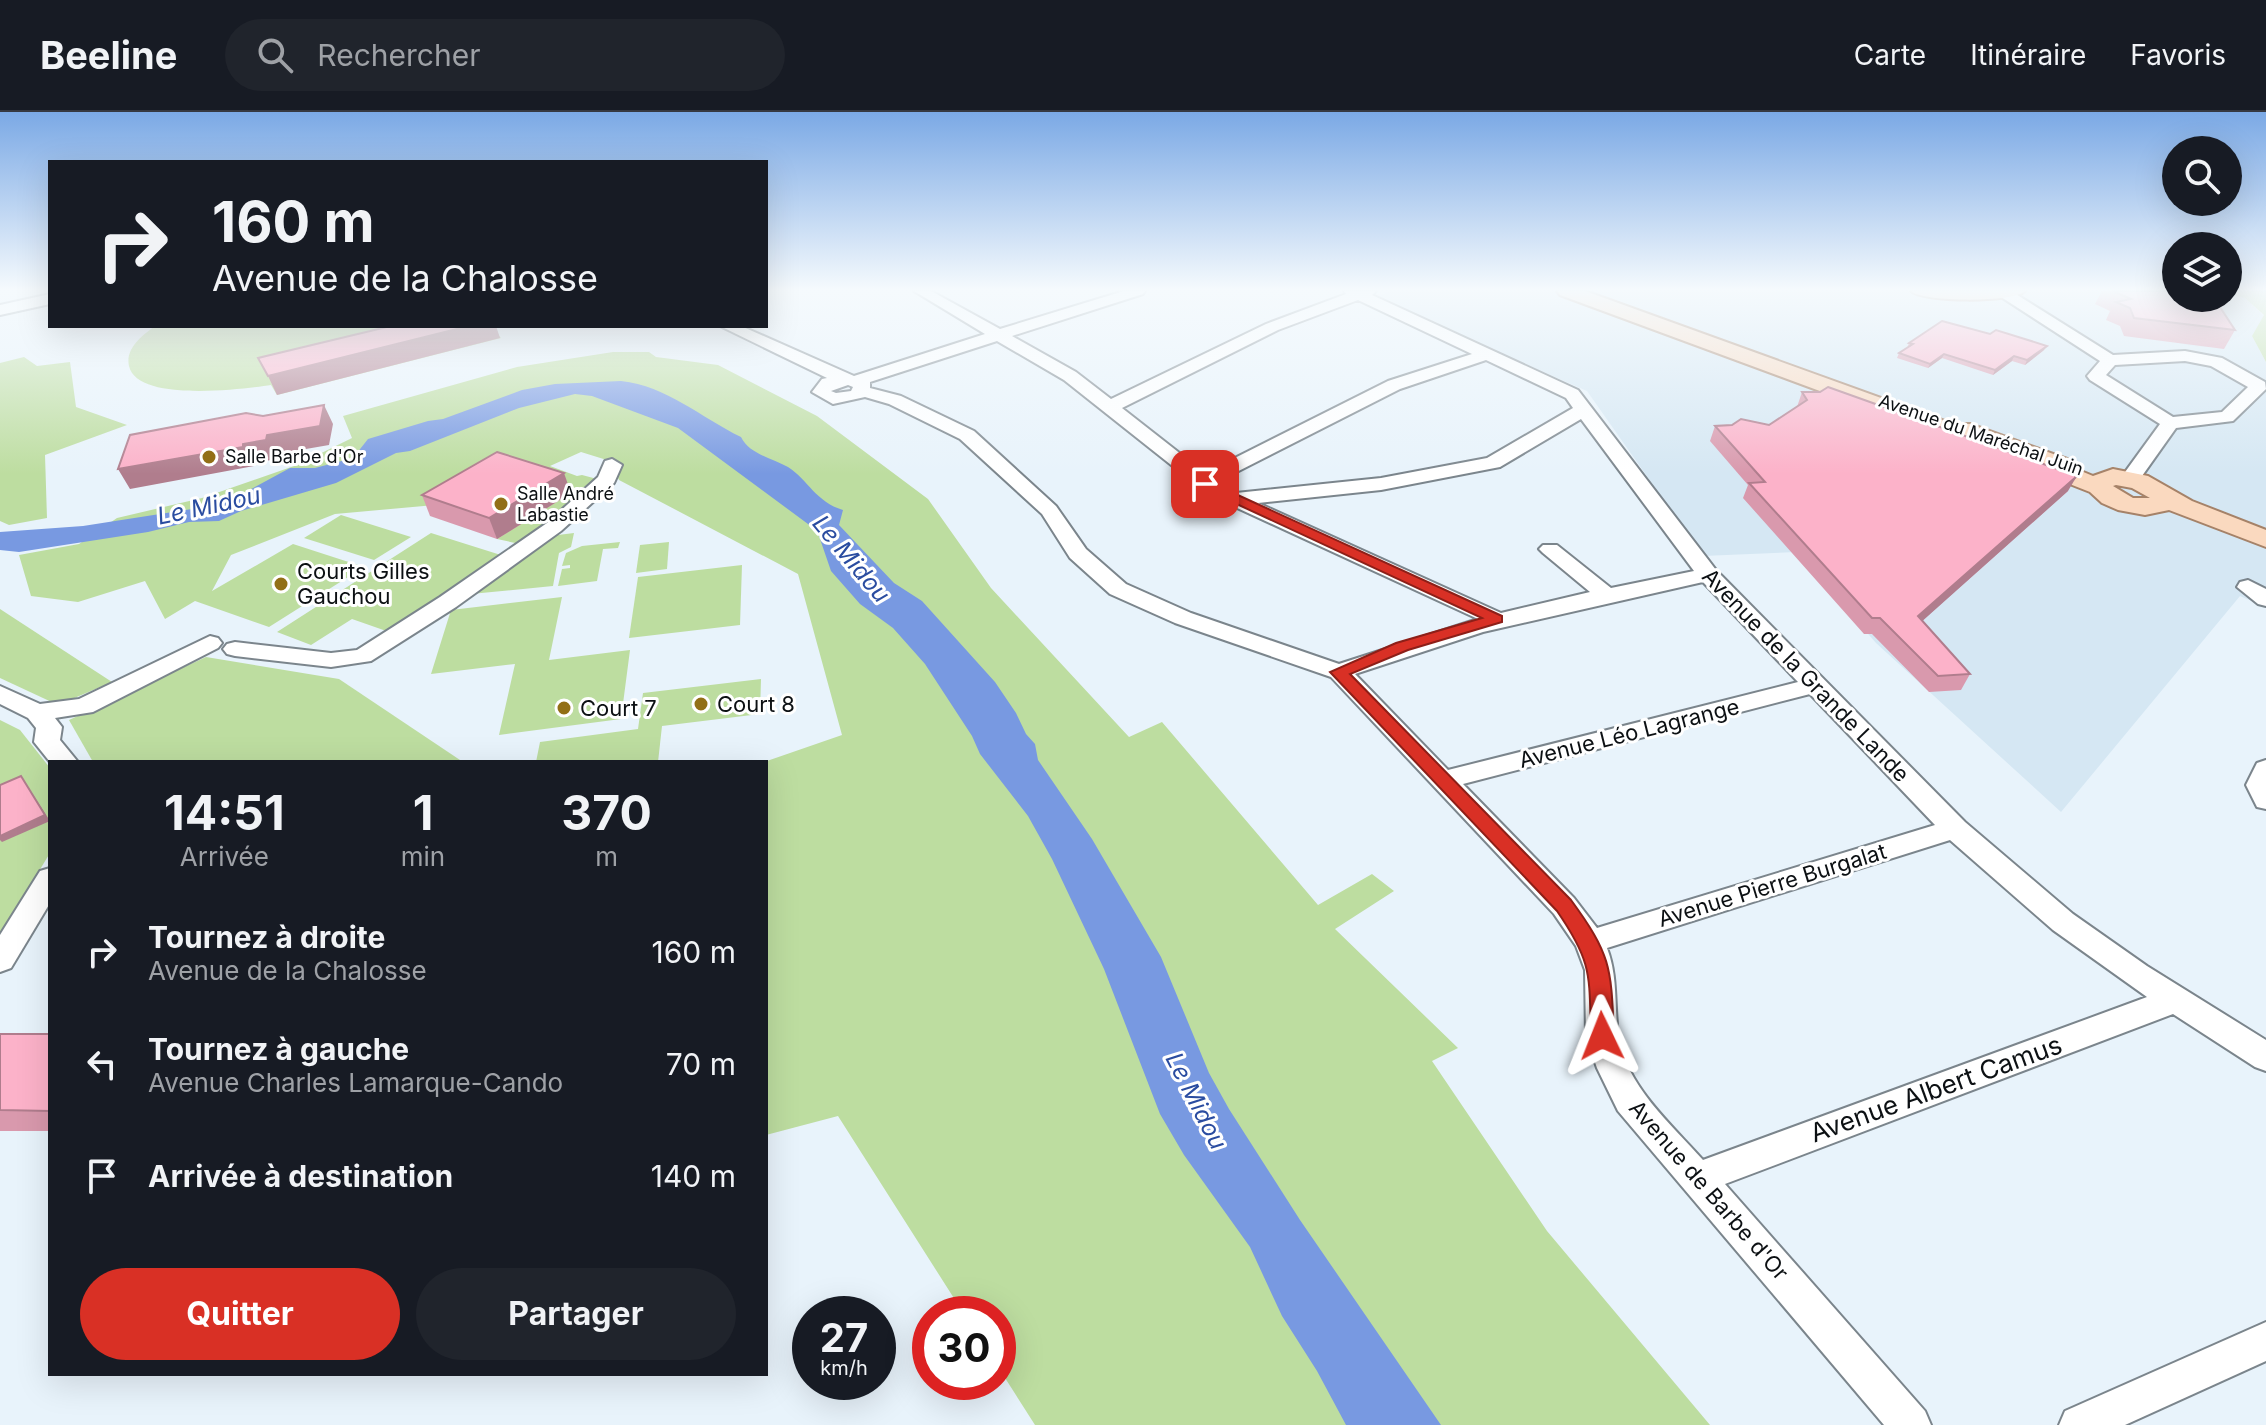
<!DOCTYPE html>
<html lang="fr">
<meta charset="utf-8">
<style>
body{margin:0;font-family:Inter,sans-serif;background:#20242c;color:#f1f3f6;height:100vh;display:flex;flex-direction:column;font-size:30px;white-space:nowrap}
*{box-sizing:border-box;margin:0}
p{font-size:26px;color:#9ea1a6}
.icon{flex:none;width:44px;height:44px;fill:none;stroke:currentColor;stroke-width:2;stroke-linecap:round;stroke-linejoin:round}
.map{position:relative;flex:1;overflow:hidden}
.panel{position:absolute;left:48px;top:648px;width:720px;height:616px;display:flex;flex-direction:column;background:#171b24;border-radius:0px;box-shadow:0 8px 32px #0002}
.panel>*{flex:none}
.banner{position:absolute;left:48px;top:48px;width:720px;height:168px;border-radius:0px;box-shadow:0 8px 32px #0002;background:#171b24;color:#f1f3f6;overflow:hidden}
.buttons{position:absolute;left:2162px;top:24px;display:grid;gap:16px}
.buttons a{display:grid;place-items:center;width:80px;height:80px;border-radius:50%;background:#171b24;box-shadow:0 8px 32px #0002;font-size:40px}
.speed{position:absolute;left:792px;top:1184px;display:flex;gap:16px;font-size:40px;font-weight:700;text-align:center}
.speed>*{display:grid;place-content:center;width:104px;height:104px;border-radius:50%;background:#171b24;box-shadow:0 8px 32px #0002;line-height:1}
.speed small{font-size:20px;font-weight:400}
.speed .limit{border:12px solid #d22;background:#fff;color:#111}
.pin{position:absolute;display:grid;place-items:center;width:68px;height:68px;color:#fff;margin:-34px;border-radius:16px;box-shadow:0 4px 12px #0006}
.me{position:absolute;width:88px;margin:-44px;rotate:358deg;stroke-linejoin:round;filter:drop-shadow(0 0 6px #0008)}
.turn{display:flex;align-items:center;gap:28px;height:168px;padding:0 32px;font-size:36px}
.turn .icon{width:104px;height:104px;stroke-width:2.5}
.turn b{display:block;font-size:56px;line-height:68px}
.eta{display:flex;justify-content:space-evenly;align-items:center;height:136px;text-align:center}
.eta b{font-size:48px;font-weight:700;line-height:56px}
.action{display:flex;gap:16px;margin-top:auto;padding:16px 32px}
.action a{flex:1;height:92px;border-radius:48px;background:#d93025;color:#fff;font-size:32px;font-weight:700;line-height:92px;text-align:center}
.action a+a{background:#20242c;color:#f1f3f6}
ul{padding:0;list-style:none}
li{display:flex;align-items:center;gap:24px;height:112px;padding:0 32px}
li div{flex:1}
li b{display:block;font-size:30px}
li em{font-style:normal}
header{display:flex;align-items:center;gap:48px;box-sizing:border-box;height:112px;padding:0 40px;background:#171b24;border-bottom:2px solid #363941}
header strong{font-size:38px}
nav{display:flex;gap:44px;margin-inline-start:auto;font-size:28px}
.search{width:560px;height:72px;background:#20242c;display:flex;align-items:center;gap:20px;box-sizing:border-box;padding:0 28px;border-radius:44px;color:#9ea1a6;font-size:30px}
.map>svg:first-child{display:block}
</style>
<header>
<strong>Beeline</strong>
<div class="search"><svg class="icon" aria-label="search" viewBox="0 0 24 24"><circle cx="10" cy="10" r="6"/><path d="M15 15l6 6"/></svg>Rechercher</div>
<nav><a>Carte</a><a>Itinéraire</a><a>Favoris</a></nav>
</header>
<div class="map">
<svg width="2266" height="1313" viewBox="0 0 2266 1313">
<rect width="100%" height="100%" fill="#e8f3fb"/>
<path fill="#d5e7f3" d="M1391,179H2176V186H2228V182L2245,186L2264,204L2252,224L2266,250V495L2240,484L2061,700L1876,531L1797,440L1703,444L1587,279L1372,186Z"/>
<g fill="#bddda0">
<path d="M2228,179H2266V250L2252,224L2264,203L2245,186L2228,182Z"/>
<path d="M155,214H502L494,217L501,226L277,283L271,273C244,277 137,291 129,254C125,236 143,223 155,214Z"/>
<path d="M613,240H649L656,245L718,253L817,304L928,387L991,476L1129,625L1162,610L1318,793L1372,762L1394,779L1335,817L1458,936L1432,949L1547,1119L1710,1313H1035L998,1255V1202H964L838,1004L766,1023L764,650L842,623L798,462L619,368L610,349L581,340L550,354L577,364L582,363L601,368L520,432L497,427L568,381L335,402L231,443L212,479L293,432L364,455L269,515L195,489L165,507L145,469L78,490L31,484L19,443L79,432L117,406L202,386L297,353L352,326L343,304L517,255Z"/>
<path d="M24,245L37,254L70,250L76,295L127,313L45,343L47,406L9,413L0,409V251Z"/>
<path d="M341,403L411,425L374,448L304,426Z"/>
<path d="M431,421L504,444L392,521L352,507L311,533L277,520Z"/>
<path d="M574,421L571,435L559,441L553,474L471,482L550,424Z"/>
<path d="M620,430L618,436L603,437L597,469L558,474L562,457L570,456V453L562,454L566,441L582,434Z"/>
<path d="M669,430L667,457L636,461L640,433Z"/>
<path d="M742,453L740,513L629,526L638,465Z"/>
<path d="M562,485L549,548L630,538L621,607L499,623L515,552L431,562L451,498Z"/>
<path d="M0,497L112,570L58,593L0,566Z"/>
<path d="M206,545L339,567L463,650H93L69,608Z"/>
<path d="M761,567L760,602L662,614L658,650H536L540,630L638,617L643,581Z"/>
<path d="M0,608L20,618L50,656V741L0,823Z"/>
</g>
<path fill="#7899e1" d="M621,269C667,274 700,305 741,325C749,342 772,346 788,355C808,368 816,390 843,398L839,413L894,471L922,489L995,570L1016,601L1026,622L1035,632L1038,648L1092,727L1161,845L1209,961L1229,997L1300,1108L1441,1313H1346L1317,1259L1282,1204L1250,1135L1184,1043L1160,1002L1104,857L1052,747L1028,704L980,642L972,624L925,552L893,516L860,492L831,459L819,424L808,412L678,316L592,284L575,282L519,296L410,339L396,341L336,371L241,399L219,409L189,410L148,420L19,440L0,438V420L83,414L192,397L242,382L290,356H315L353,346L368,327L428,309L443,307L522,278L555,272Z"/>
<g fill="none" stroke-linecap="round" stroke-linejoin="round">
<defs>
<g id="minor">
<path d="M914,179H931L1000,217L1124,179H1145L1143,182L1012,224L1076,260L1111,287L1266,212L1346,182L1344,179H1376L1372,183L1578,278L1716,458L1965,710L2073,802L2147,854L2266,928V959L2255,955L2173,902L1725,1072L1925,1299L1931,1313H1884L1618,999L1597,956L1586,924L1585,858L1576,834L1554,802L1331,565L1175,511L1110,482L1070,446L1042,402L960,327L889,292L865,285L833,292L812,280L822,267L827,266L720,214H741L854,264L985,222ZM1358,188L1472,242L1388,269L1205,361L1122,296L1278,218ZM997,229L1064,268L1209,383L1478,507L1339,552L1191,501L1126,472L1086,437L1056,394L974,319L901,284L870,276V270ZM1486,248L1566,286L1573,296L1487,346L1381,366L1236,381L1217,370L1400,277ZM848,273L853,275L851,279L836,281L831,279ZM1581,307L1694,459L1611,476L1557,433H1543L1539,437L1543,441L1590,480L1501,501L1258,391L1381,378L1500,355ZM1703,470L1798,570L1448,658L1355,562L1483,520ZM1810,582L1935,713L1597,816L1574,786L1463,672ZM1950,728L2053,818L2147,885L1703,1048C1671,1012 1625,973 1618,922C1614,892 1618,865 1607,836Z"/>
<path d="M1996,179H2011L2113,243L2185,239L2222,246L2265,270L2266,277L2233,309L2176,316L2137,371H2123L2120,367L2160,312L2090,268L2087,264L2100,249L1998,183ZM2185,249L2211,254L2248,275L2222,300L2173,305L2106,263L2115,253Z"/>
<path d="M50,182V192L0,203V193Z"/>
<path d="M612,347L622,353L614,371L561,419L456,495L371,549L331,555L235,544L227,542L223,537L227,532L235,530L331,541L357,538L440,485L547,411L598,365L605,349Z"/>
<path d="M2248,468L2266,477V494L2258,492L2237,475L2240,470Z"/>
<path d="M210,524L218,526L222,531L218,536L93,600L55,606L62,615L60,628L78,650H50L34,630L36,616L28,606L0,592V574L40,592L79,587Z"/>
<path d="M2266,648V697L2257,695L2246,673L2257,651Z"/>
<path d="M50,756V791L11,856L0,860V823L40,759Z"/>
<path d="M2266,1210V1249L2125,1313H2059L2065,1299Z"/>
</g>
<g id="major">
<path d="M1557,179H1585L1953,312H1970L2067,347L2069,354L2093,364L2113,357L2148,364L2192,389L2266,418V435L2169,398L2145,403L2118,398L2102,391L2090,380L2024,354L2022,347L1988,335H1971L1560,183ZM2116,373L2132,376L2150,386H2133L2113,374Z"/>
<path d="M1911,179H2025C2014,191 1921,190 1911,179Z"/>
</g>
</defs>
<use href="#minor" stroke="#7b858c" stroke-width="4"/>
<use href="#major" stroke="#a58268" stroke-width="4"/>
<use href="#minor" fill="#fff" fill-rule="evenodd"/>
<use href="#major" fill="#fad9bf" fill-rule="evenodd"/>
</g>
<g fill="#d999ad">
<path d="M2102,179H2176L2235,218L2224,237L2124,224L2120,214L2106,208L2110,199L2095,192Z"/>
<path d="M1909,231L2044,238L2025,253L2012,249L1993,263L1942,246L1928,256L1897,246L1899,241L1907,236Z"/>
<path d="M1802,280L2068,379L1922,509L1970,562L1961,578L1929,580L1872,522H1864L1743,386L1748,373L1710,329L1715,314L1769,313L1797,295Z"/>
<path d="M571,381L497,427L430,404L422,383Z"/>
<rect x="0" y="922" width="50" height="97"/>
</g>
<g fill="#b07d8d">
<path d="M469,214H496L500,226L277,283L268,264Z"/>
<path d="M2047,234L2044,238L2025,253L2027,248Z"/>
<path d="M1944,242L1942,246L1928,256L1930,252Z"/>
<path d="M2014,244L2012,249L1993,263L1995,258Z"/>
<path d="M324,293L333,312L329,333L277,342V347L254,351V354L130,377L118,357L267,323Z"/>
<path d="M564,361L571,381L497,427L489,406Z"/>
<path d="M2077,364L2068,379L1910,520L1918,504Z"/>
<path d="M21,664L50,709L2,730L0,728V724Z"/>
</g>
<g fill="#fcb2c9" stroke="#b07d8d" stroke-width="2">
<path d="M2113,179H2176V186H2214L2235,218L2134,206L2130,196L2116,190L2131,187Z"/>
<path d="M1942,209L1990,222L1996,218L2047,234L2027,248L2014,244L1995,258L1944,242L1930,252L1899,241L1913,232L1909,231Z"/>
<path d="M391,214H469L268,264L258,246Z"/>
<path d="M1828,275L2077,364L1918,504L1970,562L1938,564L1880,506H1872L1749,371L1765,370L1715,314L1732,313L1741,307L1769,313L1807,288L1802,280H1820Z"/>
<path d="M324,293L320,314L267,323L266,328L243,332V335L118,357L130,323L246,301L263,304Z"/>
<path d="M497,340L564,361L489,406L422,383Z"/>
<path d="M21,664L45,703L0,724V673Z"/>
<path d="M0,922H50V999L0,998Z"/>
</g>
<linearGradient id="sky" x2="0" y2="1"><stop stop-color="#7ba9e5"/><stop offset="0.49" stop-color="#f5fafd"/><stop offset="1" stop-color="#f5fafd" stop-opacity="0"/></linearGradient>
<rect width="2266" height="362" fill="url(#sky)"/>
<path fill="#d93025" stroke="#8d1f18" stroke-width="2" d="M1205,368L1502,504V510L1408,538L1350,562L1571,788C1612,844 1611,856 1614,924L1610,931L1602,933L1594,931L1591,924C1589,863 1593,851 1557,799L1330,560L1396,531L1482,506L1200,375L1198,372Z"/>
<g fill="#926f16" stroke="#fff" stroke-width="3">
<circle cx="209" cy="345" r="8"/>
<circle cx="501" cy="392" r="8"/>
<circle cx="281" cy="472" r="8"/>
<circle cx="701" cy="592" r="8"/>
<circle cx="564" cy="596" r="8"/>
</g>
<g text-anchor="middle" stroke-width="6" stroke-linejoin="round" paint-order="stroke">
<g font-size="18" fill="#0c1013" stroke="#fff">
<text transform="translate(1981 323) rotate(19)" y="6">Avenue du Maréchal Juin</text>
</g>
<g font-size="18" fill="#0c1013" stroke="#fff" text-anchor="start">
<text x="225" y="351">Salle Barbe d'Or</text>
<text x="517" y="388">Salle André<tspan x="517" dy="21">Labastie</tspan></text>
</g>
<g font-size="22" fill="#0c1013" stroke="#fff" text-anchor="start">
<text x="297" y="467">Courts Gilles<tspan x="297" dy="25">Gauchou</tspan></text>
<text x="717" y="600">Court 8</text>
<text x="580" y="604">Court 7</text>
</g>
<g font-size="22" fill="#0c1013" stroke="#fff">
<text transform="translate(1806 563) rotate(46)" y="8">Avenue de la Grande Lande</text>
<text transform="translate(1629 621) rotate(-14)" y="8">Avenue Léo Lagrange</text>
<text transform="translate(1772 773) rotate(-17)" y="8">Avenue Pierre Burgalat</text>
<text transform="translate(1709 1078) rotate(49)" y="8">Avenue de Barbe d'Or</text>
</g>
<g font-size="24" font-style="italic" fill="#2a4ca0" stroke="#fff">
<text transform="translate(209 394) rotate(-12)" y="8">Le Midou</text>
<text transform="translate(851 447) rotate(50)" y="8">Le Midou</text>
<text transform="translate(1196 989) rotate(63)" y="8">Le Midou</text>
</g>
<g font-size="26" fill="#0c1013" stroke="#fff">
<text transform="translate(1936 977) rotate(-20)" y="9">Avenue Albert Camus</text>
</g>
</g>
</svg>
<div class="buttons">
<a><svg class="icon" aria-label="search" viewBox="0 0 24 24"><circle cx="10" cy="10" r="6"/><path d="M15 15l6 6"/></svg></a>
<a><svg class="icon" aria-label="layers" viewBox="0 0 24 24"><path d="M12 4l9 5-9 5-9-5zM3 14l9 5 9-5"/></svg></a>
</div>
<div class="speed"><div>27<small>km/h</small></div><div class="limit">30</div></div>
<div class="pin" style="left:1205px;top:372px;background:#d93025"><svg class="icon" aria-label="arrive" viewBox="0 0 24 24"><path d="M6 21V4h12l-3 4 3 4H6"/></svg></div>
<svg class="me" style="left:1602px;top:924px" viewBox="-20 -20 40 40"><path d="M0-17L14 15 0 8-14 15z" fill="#d93025" stroke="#fff" stroke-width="4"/></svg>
<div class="banner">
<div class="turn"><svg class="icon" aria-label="right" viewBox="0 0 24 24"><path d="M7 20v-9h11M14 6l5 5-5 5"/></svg><div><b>160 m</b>Avenue de la Chalosse</div></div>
</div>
<section class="panel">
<div class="eta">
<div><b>14:51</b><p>Arrivée</p></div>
<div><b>1</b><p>min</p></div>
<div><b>370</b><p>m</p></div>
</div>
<ul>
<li><svg class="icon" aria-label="right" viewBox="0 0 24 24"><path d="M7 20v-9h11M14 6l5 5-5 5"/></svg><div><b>Tournez à droite</b><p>Avenue de la Chalosse</p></div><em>160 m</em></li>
<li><svg class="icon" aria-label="left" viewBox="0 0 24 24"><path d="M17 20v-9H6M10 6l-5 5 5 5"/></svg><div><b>Tournez à gauche</b><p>Avenue Charles Lamarque-Cando</p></div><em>70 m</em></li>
<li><svg class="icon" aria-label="arrive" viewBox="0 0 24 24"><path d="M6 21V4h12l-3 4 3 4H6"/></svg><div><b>Arrivée à destination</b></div><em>140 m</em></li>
</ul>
<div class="action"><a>Quitter</a><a>Partager</a></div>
</section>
</div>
